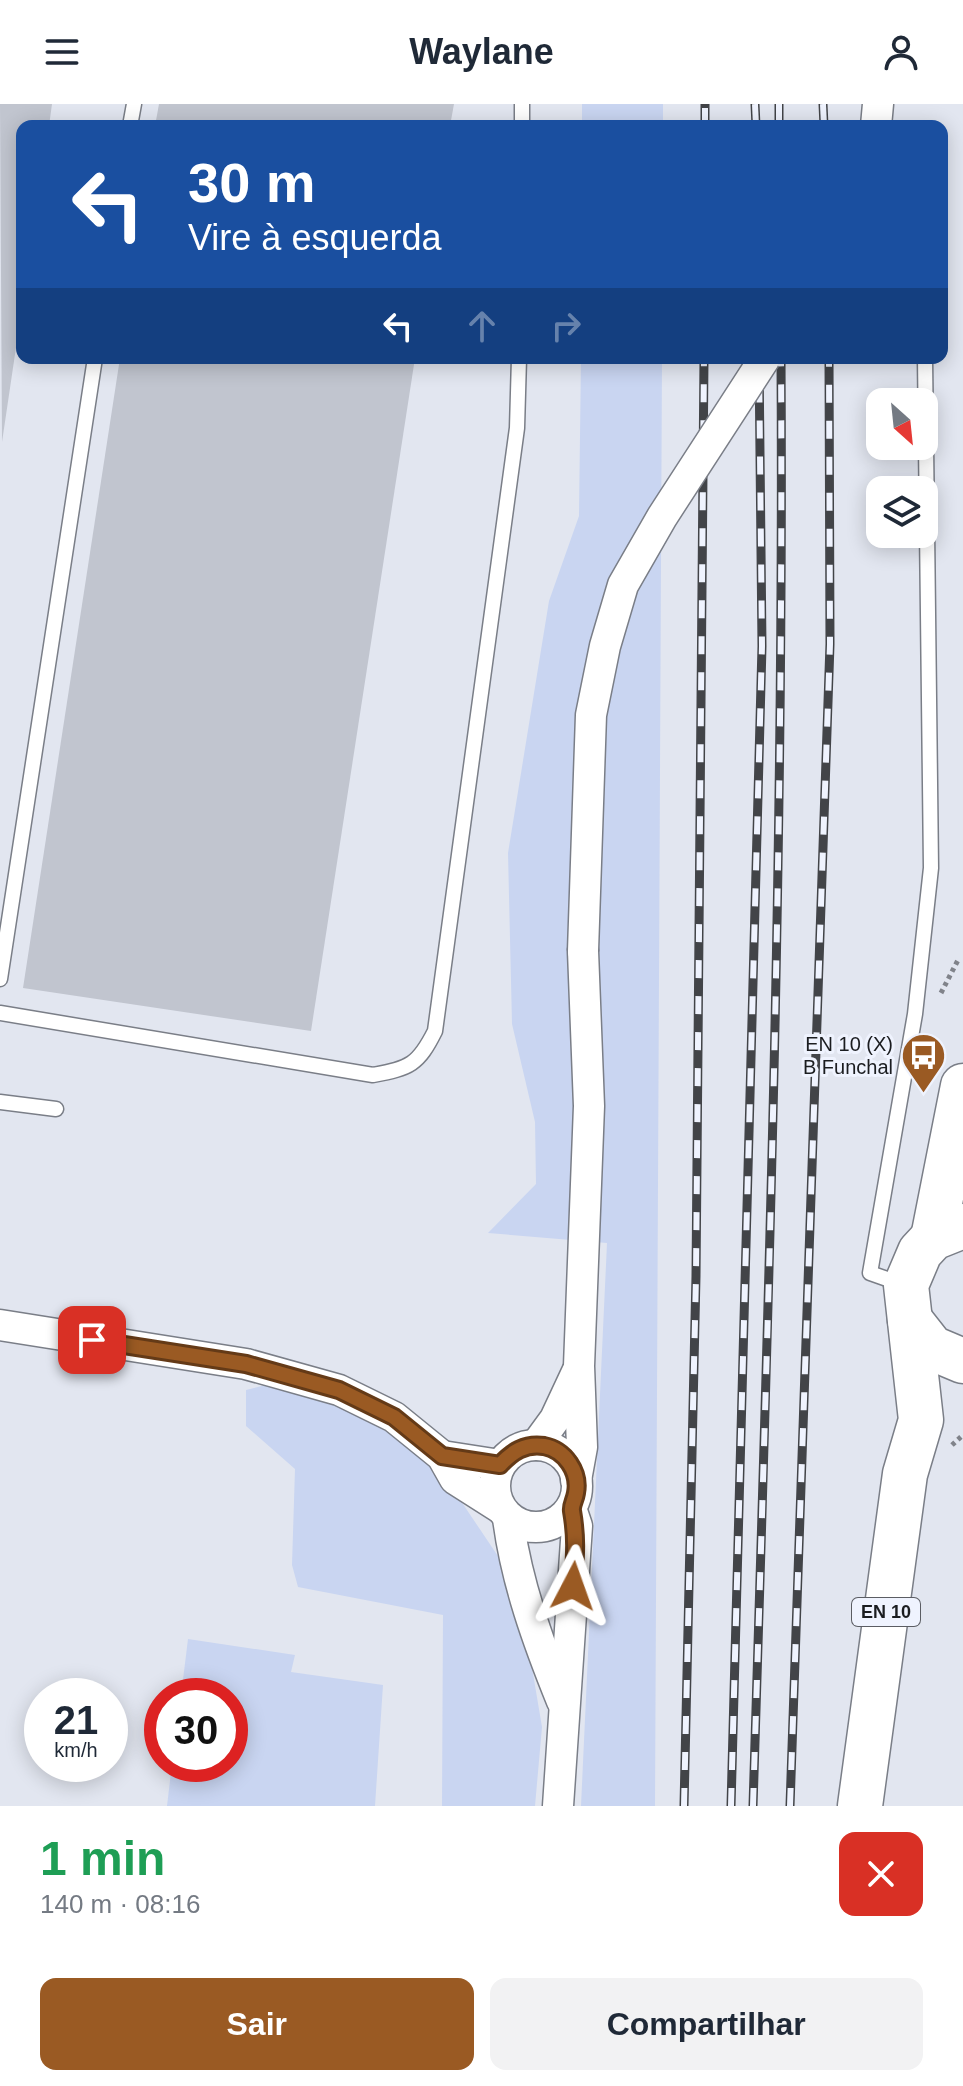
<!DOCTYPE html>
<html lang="pt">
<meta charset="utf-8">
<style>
body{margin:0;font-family:Arial,sans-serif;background:#f2f2f3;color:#1f2937;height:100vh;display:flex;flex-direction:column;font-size:30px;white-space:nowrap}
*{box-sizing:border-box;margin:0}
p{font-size:26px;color:#747a83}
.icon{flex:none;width:44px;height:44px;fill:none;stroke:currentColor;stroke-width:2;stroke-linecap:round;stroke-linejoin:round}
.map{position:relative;height:1702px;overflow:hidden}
.drawer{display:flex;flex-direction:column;background:#fff;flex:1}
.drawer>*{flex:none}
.guide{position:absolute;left:16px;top:16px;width:932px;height:244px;border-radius:16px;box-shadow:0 4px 20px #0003;background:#1a4fa0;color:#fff;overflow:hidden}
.needle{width:52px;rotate:153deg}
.fabs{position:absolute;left:866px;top:284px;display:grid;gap:16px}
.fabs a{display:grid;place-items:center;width:72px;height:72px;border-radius:16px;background:#fff;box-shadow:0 4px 20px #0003;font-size:40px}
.speed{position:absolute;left:24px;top:1574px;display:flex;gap:16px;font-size:40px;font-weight:700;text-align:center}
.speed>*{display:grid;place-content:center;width:104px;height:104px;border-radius:50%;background:#fff;box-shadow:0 4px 20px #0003;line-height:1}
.speed small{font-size:20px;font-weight:400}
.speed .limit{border:12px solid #d22;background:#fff;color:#111}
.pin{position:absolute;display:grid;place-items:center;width:68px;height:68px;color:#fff;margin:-34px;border-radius:16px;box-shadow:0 4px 12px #0006}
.me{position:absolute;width:88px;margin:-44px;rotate:4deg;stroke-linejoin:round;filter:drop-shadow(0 0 6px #0008)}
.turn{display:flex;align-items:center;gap:28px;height:168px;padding:0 40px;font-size:36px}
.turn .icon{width:104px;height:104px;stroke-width:2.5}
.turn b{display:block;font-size:56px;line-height:68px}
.lanes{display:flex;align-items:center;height:76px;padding:0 40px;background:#0003;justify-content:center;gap:40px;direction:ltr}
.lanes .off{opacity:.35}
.round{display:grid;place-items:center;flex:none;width:84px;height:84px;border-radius:16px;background:#f2f2f3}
.summary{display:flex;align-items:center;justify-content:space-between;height:136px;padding:0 40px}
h1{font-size:48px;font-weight:700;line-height:60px;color:#1e9e55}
.button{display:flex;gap:16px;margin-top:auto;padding:16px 40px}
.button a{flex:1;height:92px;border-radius:16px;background:#9a5a23;color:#fff;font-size:32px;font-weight:700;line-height:92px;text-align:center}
.button a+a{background:#f2f2f3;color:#1f2937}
header{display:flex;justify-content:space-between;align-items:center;height:104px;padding:0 40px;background:#fff;font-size:36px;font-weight:700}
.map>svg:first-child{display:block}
</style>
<header><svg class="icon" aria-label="menu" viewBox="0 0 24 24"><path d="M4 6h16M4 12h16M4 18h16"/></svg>Waylane<svg class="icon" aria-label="person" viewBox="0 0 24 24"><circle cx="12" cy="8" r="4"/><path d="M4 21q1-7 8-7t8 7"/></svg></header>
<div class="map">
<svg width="963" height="1702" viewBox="0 0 963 1702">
<rect width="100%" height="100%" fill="#e2e6f0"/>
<g fill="#c9d5f1">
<rect x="582" y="0" width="81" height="22"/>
<path d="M581,254H662L655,1702H581L607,1139L488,1129L536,1080L535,1018L512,920L508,749L549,497L579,412Z"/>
<path d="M269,1280L358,1308L430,1351L510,1470L528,1540L542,1623L535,1702H442L443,1511L298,1483L292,1461L295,1365L246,1322V1286Z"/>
<path d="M188,1535L295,1551L291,1568L383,1581L375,1702H167L172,1660H230V1592H181Z"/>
</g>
<g fill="#c1c5cf">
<path d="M0,0H52L49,22H22V203L2,338Z"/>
<path d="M159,0H454L450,22H155Z"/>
<path d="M120,254H415L311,927L23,884Z"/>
</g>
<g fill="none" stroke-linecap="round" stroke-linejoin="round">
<defs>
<g id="service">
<path d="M522,0V22"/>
<path d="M130,22L134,0"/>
<path d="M0,875L95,254"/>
<path d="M0,909L373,971C410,964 418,961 435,927L517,324L519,254"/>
<path d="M0,998L56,1005"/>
<path d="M904,1181L870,1169L915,910L931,764L925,254"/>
</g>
<g id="minor">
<path d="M876,22L878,0"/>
<path d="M0,1221L246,1260L339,1286L394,1313L442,1352L455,1375L499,1403"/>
<circle cx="536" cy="1382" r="41"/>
<path d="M536,1341L555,1315L577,1268"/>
<path d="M442,1352L500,1361"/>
<path d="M576,1376L582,1343L579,1262L589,1002L583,847"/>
<path d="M508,1414C516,1477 538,1538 562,1597"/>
<path d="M558,1702L577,1422L571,1404"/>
</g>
<g id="primary">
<path d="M933,1134L963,982"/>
<path d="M910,1216L932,1244L963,1257"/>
<path d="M860,1702L905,1370L921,1316L906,1181L920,1148L933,1134L963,1122"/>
</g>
</defs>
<use href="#service" stroke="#7a7e87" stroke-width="17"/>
<use href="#minor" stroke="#7a7e87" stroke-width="33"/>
<use href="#primary" stroke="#7a7e87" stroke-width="47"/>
<g stroke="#80838a" stroke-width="5" stroke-dasharray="4 4" stroke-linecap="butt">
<path d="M941,889L958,856"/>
<path d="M952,1341L963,1331"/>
</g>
<use href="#service" stroke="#fff" stroke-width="14"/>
<use href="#minor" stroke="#fff" stroke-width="30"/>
<use href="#primary" stroke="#fff" stroke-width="44"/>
<defs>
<g id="rail">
<path d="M755,0L756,22"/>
<path d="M779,0V22"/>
<path d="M823,0L824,22"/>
<path d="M705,22V0"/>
<path d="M684,1702L696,1172L704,254"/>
<path d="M731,1702L762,542L759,254"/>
<path d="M753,1702C768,1219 784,737 781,254"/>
<path d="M790,1702L830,540L829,254"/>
</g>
</defs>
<use href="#rail" stroke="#424448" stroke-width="9"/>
<use href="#rail" stroke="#eff3fe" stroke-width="6" stroke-dasharray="18" stroke-linecap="butt"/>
<defs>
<path id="minor-bridge" d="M583,847L591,611L605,542L623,481L662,413L765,254"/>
</defs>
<use href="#minor-bridge" stroke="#7a7e87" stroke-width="33" stroke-linecap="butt"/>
<use href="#minor-bridge" stroke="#fff" stroke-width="30"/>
</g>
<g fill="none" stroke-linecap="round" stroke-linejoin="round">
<defs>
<path id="route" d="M92,1236L246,1260L339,1286L394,1313L442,1352L500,1361C512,1348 525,1339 544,1342C565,1346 580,1368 576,1389C575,1396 571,1401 572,1407C577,1436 575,1453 573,1482"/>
</defs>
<use href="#route" stroke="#643a17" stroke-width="20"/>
<use href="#route" stroke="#9a5a23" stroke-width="14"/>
</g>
<defs>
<symbol id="bus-pin" viewBox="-11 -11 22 30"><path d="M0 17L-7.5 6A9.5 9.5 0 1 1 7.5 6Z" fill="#9a5a23" stroke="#eff3fe"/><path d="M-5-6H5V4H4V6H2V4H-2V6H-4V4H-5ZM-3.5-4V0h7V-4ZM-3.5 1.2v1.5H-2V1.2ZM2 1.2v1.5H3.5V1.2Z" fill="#fff"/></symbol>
</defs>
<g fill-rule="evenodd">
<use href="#bus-pin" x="898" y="926" width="51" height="69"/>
</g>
<g text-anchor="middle" stroke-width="6" stroke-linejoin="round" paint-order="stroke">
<rect fill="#eff3fe" stroke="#5b5d63" stroke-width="2" x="852" y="1494" width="68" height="28" rx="6"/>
<g font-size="18" font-weight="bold" fill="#1b1d20">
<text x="886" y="1514">EN 10</text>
</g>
<g font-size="20" fill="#1b1d20" stroke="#eff3fe" text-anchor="end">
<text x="893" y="947">EN 10 (X)<tspan x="893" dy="23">B Funchal</tspan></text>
</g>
</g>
</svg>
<div class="fabs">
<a><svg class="needle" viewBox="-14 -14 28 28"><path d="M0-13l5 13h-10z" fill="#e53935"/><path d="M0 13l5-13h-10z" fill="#747a83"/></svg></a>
<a><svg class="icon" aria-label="layers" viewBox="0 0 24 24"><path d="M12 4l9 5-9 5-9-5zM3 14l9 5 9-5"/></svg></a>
</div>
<div class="speed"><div>21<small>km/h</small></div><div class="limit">30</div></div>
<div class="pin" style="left:92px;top:1236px;background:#d93025"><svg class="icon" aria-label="arrive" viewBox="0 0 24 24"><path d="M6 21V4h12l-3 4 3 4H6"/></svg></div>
<svg class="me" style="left:573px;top:1482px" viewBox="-20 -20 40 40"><path d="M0-17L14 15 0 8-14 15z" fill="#9a5a23" stroke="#fff" stroke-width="4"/></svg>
<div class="guide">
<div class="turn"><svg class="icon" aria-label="left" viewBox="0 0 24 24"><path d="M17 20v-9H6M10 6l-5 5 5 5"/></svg><div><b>30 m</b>Vire à esquerda</div></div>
<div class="lanes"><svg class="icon" aria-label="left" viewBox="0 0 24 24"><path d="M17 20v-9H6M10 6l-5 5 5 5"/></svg><svg class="icon off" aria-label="ahead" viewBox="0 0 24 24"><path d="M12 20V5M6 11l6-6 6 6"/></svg><svg class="icon off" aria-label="right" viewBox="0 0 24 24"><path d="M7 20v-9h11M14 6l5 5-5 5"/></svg></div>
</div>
</div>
<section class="drawer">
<div class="summary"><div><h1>1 min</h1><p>140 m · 08:16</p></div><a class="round" style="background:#d93025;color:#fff"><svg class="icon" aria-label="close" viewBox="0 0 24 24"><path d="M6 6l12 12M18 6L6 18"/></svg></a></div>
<div class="button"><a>Sair</a><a>Compartilhar</a></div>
</section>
